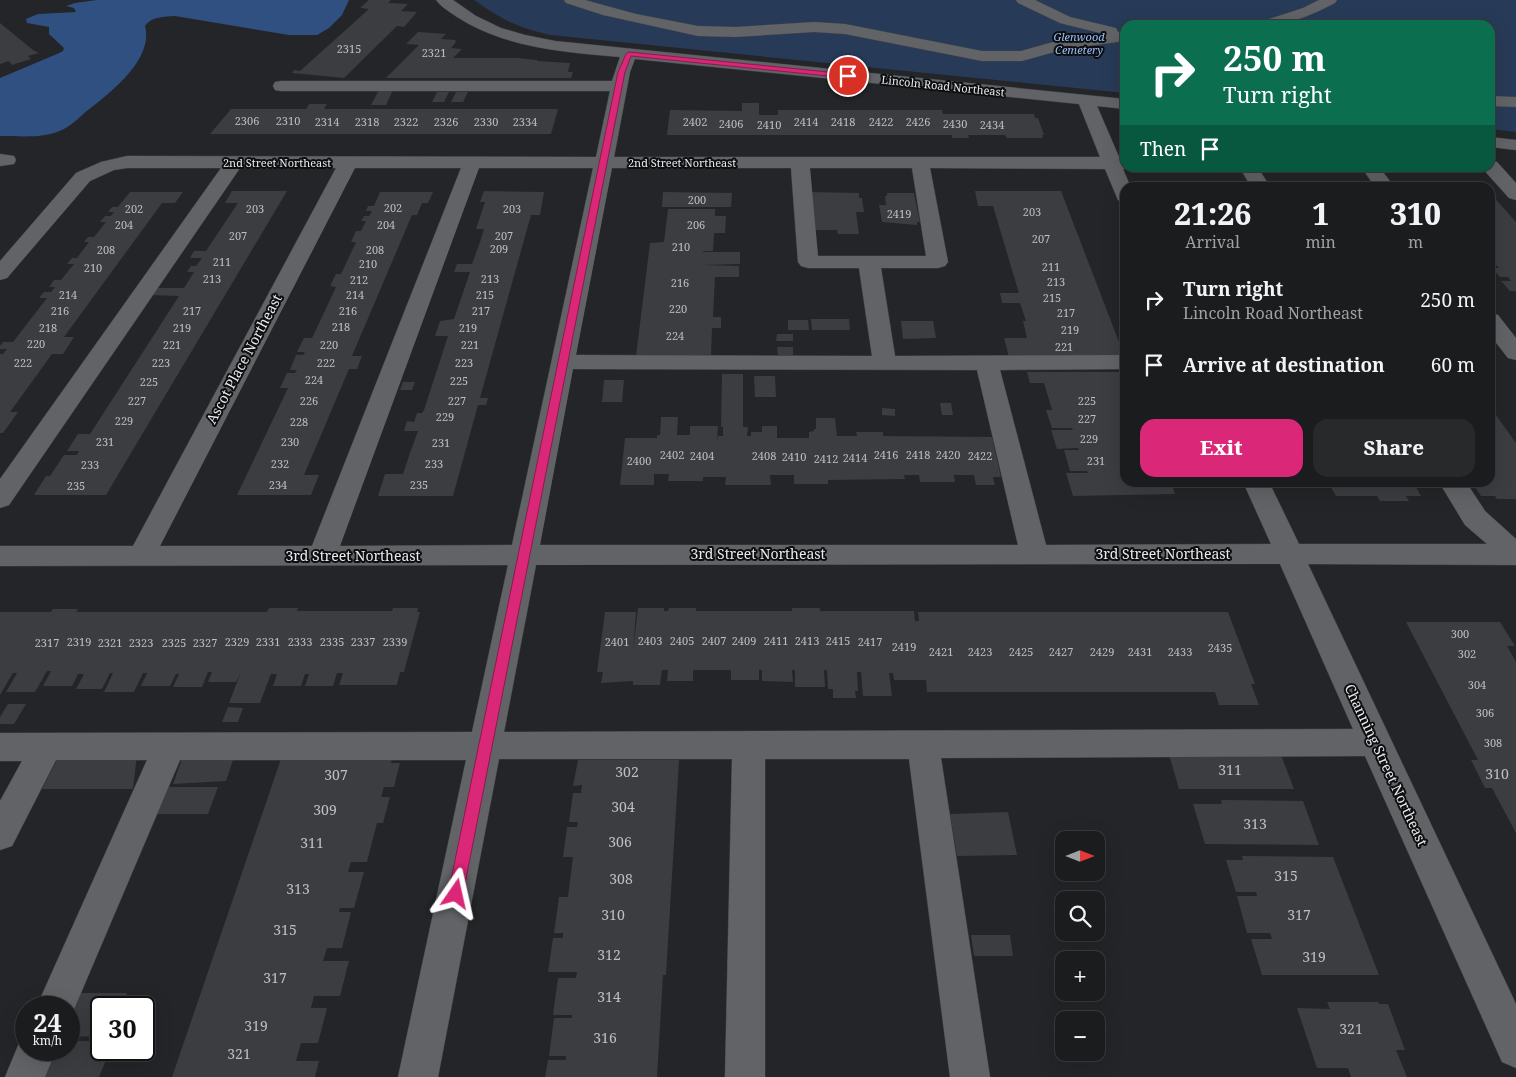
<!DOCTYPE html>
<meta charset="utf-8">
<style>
body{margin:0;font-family:"Noto Serif",serif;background:#27292b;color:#f1f3f6;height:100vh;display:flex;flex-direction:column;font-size:19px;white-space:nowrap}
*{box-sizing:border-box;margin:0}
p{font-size:16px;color:#9fa1a4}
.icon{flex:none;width:28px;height:28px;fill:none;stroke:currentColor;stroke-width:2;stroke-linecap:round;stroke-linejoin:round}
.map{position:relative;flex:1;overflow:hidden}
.drawer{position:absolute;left:1120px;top:182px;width:375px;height:305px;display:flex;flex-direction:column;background:#1a1c1e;border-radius:15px;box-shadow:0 5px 20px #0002,0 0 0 1px #383a3c}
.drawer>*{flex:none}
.guide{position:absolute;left:1120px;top:20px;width:375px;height:152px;border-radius:15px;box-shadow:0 5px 20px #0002,0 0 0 1px #383a3c;background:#0b6e4f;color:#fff;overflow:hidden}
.needle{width:32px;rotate:90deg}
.tools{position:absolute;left:1055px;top:831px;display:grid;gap:10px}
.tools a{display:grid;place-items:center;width:50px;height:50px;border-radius:10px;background:#1a1c1e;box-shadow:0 5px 20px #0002,0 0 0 1px #383a3c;font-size:25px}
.speed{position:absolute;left:15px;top:996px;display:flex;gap:10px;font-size:25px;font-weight:700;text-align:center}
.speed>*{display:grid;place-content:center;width:65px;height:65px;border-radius:50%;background:#1a1c1e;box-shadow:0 5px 20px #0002,0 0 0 1px #383a3c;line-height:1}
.speed small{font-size:12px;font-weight:400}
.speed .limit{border:2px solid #111;border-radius:8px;background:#fff;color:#111}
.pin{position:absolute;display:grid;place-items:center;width:42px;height:42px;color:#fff;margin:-21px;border:2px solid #fff;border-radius:50%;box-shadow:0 1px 5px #0007}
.me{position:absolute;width:55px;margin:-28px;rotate:11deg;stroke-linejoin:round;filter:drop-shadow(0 0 4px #0008)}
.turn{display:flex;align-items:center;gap:18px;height:105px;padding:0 20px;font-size:22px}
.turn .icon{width:65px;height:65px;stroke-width:2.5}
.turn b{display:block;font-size:35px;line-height:42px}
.then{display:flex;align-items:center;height:48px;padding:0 20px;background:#0003;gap:10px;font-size:19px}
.eta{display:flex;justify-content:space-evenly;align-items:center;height:85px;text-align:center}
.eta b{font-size:30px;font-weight:800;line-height:35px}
.button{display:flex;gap:10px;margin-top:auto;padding:10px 20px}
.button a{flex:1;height:58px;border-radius:15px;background:#db2777;color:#fff;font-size:20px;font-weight:800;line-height:58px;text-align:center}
.button a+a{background:#27292b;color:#f1f3f6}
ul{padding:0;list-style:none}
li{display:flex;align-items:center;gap:15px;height:65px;padding:0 20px}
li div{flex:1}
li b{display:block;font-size:19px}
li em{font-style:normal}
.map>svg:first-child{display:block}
</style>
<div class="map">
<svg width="1516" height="1077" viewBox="0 0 1516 1077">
<rect width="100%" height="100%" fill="#232528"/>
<path fill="#273a57" d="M474,0H1516V132L1490,129V25H1125V93L550,35C516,27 503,20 474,0Z"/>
<path fill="#305082" d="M97,0H349L342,15L329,28L317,35H289L175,16C164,17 152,16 145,26C154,59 111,92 88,110C81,116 73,124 64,129C46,139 20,136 0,136V78L57,54L63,51L64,48L49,34V27L27,23L26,19L38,14L76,12L74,8L66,6L75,3Z"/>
<g fill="#3b3d41">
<path d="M369,0H391L388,3L408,4L401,11L417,12L404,27L397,26L344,78L292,73L294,70L300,71L369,9L360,8Z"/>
<path d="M0,23L33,50L39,53L28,56L31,59L12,65L9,61L0,64Z"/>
<path d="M418,32L446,34L441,39L455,40L456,42L451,48L462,49L453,58H517L537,60V61L570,63L568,72H573L571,78H386L419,45L406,44Z"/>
<path d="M379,90H393L386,105H371Z"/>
<path d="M437,92H449L444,102H432Z"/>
<path d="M456,92H468L463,102H451Z"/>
<path d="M742,103H759V115H778V110H942L943,114H1034L1035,118H1038L1044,135H1042L1043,138H1007L1005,135H968L969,138H952V135H667L670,110L742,111Z"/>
<path d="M309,104H327L324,109H558L551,134H210L231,109H306Z"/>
<path d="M232,191H287L106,495H34L46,476H50L64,455H77L79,451H67L78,434H90L179,296L150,295L155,288H184L194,272H187L191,266H196L202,258H190L194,251H206L238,203H225Z"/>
<path d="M484,191L544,192L540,215H531L480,398H488L486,405H478L453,496H378L385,474H403L410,453L418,431H404L407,421L414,422L417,413H422L424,410L448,336H435L440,321L454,319L470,272H454L457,264H472L480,242L484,229H476L485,202H480Z"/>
<path d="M975,191H1061L1124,355L1009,357L1004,338H1027L1023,321H1026L1020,303H1002L1000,293H1019L1018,290L993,206H978Z"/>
<path d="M130,192H183L175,203H162L64,337H74L63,354H52L10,412H18L3,433H0V354H3L7,349H0V346L3,342H13L47,298H39L44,292H51L55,287H49L54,280H61L74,264H67L72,258H77L89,242H84L88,237H94L106,222H100L105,216H111L114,212H108L112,207H118Z"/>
<path d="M380,192H433L428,203H422L417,215H412L352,356H362L357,369H349L304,475H319L311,495H237L288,388H280L287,373H295L297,370H290L296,355H303L305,352H297L304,338H312L336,287L330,286L336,274H341L356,242H351L356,231H361L366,221H361L364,216H369L372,211H366L368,206H374Z"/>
<path d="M663,192L732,193L731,207H662Z"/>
<path d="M808,192L859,193V198H862L864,212H856L859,234H838L837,230H811Z"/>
<path d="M887,193H914L920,222H917V225L882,222L879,205H886L885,196H887Z"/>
<path d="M1490,193L1516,222V291H1510L1501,281H1511L1508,277H1500L1492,268H1499L1495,264H1490Z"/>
<path d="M668,209H715V216H726L725,233H714L713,251H703V252H740V264L702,265L739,266V277H715L713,317H721V328H712L711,356H636L650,243L664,242Z"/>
<path d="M811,319H849L850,330H812Z"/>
<path d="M788,320H808L809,330H788Z"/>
<path d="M901,321H933L936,338L903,339Z"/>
<path d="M777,334H793V341H776Z"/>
<path d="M777,347H793V355H778Z"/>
<path d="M1027,372H1125V482H1171L1175,494L1073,496L1066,473H1088L1087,471H1070L1064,450H1079L1078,448L1057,449L1051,430H1073L1072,428H1052L1046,410H1052L1044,383H1030Z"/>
<path d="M722,374H743V427H748L747,436H751V432H762V426H777V438H809V432L814,431V429H816V418H835L837,436H857L856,432H883V436L992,437L1001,477H993L995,485H976L974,475H954L955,482H920L919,475H904L905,479L828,480V484H794V475H770L771,485H725L726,477H703V481H668L669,474H654V485H620L625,438H657V435H660L661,417H678L677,435H690V426H718L717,442L718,436H723V427H721Z"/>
<path d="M754,376H775L776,397H755Z"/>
<path d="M604,380H624L622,402H602Z"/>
<path d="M403,382H415L412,390H400Z"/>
<path d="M940,403H951L953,415H942Z"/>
<path d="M1490,407L1516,443V499H1497L1495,496H1481L1472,482H1490Z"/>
<path d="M882,408L895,409V416L882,415Z"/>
<path d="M1328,482H1413L1421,496H1406L1409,501H1380L1377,496H1336Z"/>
<path d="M269,608H298L297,611H392L393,608H418L417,612H420L404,672H400L397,685H339L343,673H337L333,686H305L309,674H305L301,686H273L277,674H271L260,703H229L241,672L236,682H208L212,672H208L202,687H173L179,674H176L170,686H141L147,673H143L134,692H104L113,673H110L102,689H76L84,674H78L72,686H43L51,671H47L35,692H6L17,673H13L0,695V612H51L53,609H78L76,612H267Z"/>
<path d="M638,608H664V611H668L669,608H696V611H792V608H820V611H914L915,621H919L918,612H1228L1255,684H1251L1259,705H1219L1215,692H927L926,680H894L893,673H889L892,696H863L861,672H857L858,691H855L856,698H833V689H828L827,670H824L825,687H795V670H792L793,682L762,681V670H759V680H731V670H693V681H667L668,670H662L660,685H633V681L601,683L603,672H597L605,612H636L633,651Z"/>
<path d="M1406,622H1500L1515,646H1507L1516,662V833L1492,788H1485L1471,760H1478Z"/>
<path d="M8,704H26L14,724H0V717Z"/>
<path d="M228,707L243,708L238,722H222Z"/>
<path d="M1278,747L1294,789H1179L1168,751Z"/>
<path d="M283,753L393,754L391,763H400L394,787H384L381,797H390L383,823H377L367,862H351L348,872H364L354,908H340L339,912H351L342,948H327L323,961H349L340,996H314L311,1008H327L318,1043H301L296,1061H319L315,1077H172Z"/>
<path d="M60,754H137L133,789H42Z"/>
<path d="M234,757L226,781L173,784L182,759Z"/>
<path d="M578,760H679L666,975H663L657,1077H545L548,1060H566V1056H549L554,1018H572V1015H553L558,978H576L577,972H548L553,938H563V933H554L559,897H568L573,857H563L567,827H577L578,822H569L573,793H581L582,785L573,786Z"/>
<path d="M167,787H218L208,814H156Z"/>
<path d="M1221,800L1303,801L1319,845L1205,844L1193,804H1222Z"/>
<path d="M1008,812L1017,855L957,856L950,814Z"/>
<path d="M1242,856L1333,857L1379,975H1262L1251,939H1272L1270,933H1247L1237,896H1257L1256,892H1236L1226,860H1243Z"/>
<path d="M971,935H1010L1013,956H974Z"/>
<path d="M77,993H127L121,1008H101V1036L69,1037V1012Z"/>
<path d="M1327,1002H1378L1379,1004H1388L1405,1050H1396L1407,1077H1351L1348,1068H1317L1297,1008L1330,1009Z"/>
<path d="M69,1041H101V1050H110L99,1077H41L53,1050H69Z"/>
</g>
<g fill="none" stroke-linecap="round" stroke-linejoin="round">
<defs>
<g id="minor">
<path d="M436,0H453L476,16L501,28L525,35L555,41L1125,99V109L1097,106L1119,157H1125V168H1129L1123,169L1131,188H1125V202L1118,200L1105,169L930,168L948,262L945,266L938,268H881L895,356L1125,355V369L1000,370L1046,545L1271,544L1243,482H1269L1299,544H1487L1465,525L1439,482H1466L1485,511L1516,539V565L1308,564L1516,1004V1068L1502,1062L1365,756L941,758L990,1077H950L909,759H765V1077H725L732,759H499L438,1077H398L466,760H180L69,1021V1008H36L147,760H56L12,846L0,850V801L22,761H0V733L472,732L508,565L0,566V546H133L336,168H240L9,505L0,508V479L221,168H127L114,170L90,181L7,278L0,280V261L76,173L101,162L127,156L596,157L610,91H281L275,90L273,86L275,82L281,81H612L620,57C563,52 506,48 457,17C450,12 441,7 436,0ZM635,59L1079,104L1100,157H614L630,72ZM355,168H461L312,546H160ZM479,168H593L512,545L340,546ZM612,168H791L798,262L801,266L808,268H859L872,356L576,355ZM810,168H912L926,256H818ZM573,369L977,370L1018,545H540ZM1280,564L1353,729L504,732L536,565Z"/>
<path d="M564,0H585L636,14L698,26L736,27L814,22L845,24L982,51H1021L1064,39L1104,34L1060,23L1018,3L1016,0H1035L1070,17L1116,28L1118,32L1125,31V41L1065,49L1022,61H982L845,34L814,32L736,37L698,36L603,15L566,3Z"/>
<path d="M1319,0H1337L1335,3C1308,17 1289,25 1257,25L1260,22L1303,8Z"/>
<path d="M1490,96L1516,97V107L1490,106Z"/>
<path d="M1490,137L1516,140V150L1490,147Z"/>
<path d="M0,154L14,156L16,160L14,164L0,166Z"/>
<path d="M1490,160L1497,162L1516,183V200L1509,198L1482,168H1490Z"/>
<path d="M1240,168H1258L1271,188H1252Z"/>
<path d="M1362,168H1380L1395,188H1376Z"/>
<path d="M1490,313L1498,315L1516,338V360L1508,358L1490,335Z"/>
<path d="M26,1034V1050H56L45,1077H5L22,1036Z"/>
</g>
</defs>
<use href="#minor" stroke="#414346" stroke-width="1"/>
<use href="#minor" fill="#616367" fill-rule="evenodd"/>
</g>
<path fill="#db2777" stroke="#8e194d" d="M629,52L848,74L851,76L848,78L631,56L625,72L463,894L461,898L456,901L451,898L448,894L618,72L626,54Z"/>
<g text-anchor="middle" stroke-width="4" stroke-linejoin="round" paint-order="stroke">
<g font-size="11" font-style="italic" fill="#99c0fd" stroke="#0d0e0f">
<text x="1079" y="41">Glenwood<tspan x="1079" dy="13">Cemetery</tspan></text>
</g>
<g font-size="11" fill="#bebfc2">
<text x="349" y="53">2315</text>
<text x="434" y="57">2321</text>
<text x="247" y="125">2306</text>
<text x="288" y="125">2310</text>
<text x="327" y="126">2314</text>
<text x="367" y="126">2318</text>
<text x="406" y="126">2322</text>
<text x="446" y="126">2326</text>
<text x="486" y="126">2330</text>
<text x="525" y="126">2334</text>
<text x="695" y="126">2402</text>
<text x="806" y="126">2414</text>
<text x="843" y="126">2418</text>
<text x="881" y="126">2422</text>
<text x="918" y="126">2426</text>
<text x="731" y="128">2406</text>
<text x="955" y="128">2430</text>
<text x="769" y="129">2410</text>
<text x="992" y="129">2434</text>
<text x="697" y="204">200</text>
<text x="393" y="212">202</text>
<text x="134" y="213">202</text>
<text x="255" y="213">203</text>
<text x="512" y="213">203</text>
<text x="1032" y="216">203</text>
<text x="899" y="218">2419</text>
<text x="124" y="229">204</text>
<text x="386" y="229">204</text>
<text x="696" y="229">206</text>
<text x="238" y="240">207</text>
<text x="504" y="240">207</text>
<text x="1041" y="243">207</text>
<text x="681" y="251">210</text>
<text x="499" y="253">209</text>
<text x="106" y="254">208</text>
<text x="375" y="254">208</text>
<text x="222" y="266">211</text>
<text x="368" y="268">210</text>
<text x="1051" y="271">211</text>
<text x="93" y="272">210</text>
<text x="212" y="283">213</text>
<text x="490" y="283">213</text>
<text x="359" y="284">212</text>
<text x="1056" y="286">213</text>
<text x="680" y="287">216</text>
<text x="68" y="299">214</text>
<text x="355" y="299">214</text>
<text x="485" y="299">215</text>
<text x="1052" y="302">215</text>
<text x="678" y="313">220</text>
<text x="60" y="315">216</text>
<text x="192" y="315">217</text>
<text x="348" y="315">216</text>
<text x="481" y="315">217</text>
<text x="1066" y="317">217</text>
<text x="341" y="331">218</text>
<text x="48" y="332">218</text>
<text x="182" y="332">219</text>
<text x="468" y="332">219</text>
<text x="1070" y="334">219</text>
<text x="675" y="340">224</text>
<text x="36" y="348">220</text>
<text x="172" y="349">221</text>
<text x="329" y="349">220</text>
<text x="470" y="349">221</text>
<text x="1064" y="351">221</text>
<text x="23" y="367">222</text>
<text x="161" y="367">223</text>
<text x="326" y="367">222</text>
<text x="464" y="367">223</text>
<text x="314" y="384">224</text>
<text x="459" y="385">225</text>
<text x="149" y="386">225</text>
<text x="137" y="405">227</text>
<text x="309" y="405">226</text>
<text x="457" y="405">227</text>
<text x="1087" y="405">225</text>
<text x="445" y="421">229</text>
<text x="1087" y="423">227</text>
<text x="124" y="425">229</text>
<text x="299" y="426">228</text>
<text x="1089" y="443">229</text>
<text x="105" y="446">231</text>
<text x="290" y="446">230</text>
<text x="441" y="447">231</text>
<text x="672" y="459">2402</text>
<text x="886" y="459">2416</text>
<text x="918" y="459">2418</text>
<text x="948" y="459">2420</text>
<text x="702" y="460">2404</text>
<text x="764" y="460">2408</text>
<text x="980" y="460">2422</text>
<text x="794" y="461">2410</text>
<text x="855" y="462">2414</text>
<text x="826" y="463">2412</text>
<text x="639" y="465">2400</text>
<text x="1096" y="465">231</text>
<text x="280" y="468">232</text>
<text x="434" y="468">233</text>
<text x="90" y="469">233</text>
<text x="278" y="489">234</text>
<text x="419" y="489">235</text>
<text x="76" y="490">235</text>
<text x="1460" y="638">300</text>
<text x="650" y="645">2403</text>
<text x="682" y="645">2405</text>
<text x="714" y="645">2407</text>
<text x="744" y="645">2409</text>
<text x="776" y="645">2411</text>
<text x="807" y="645">2413</text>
<text x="838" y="645">2415</text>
<text x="79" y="646">2319</text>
<text x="237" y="646">2329</text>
<text x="268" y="646">2331</text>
<text x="300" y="646">2333</text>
<text x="332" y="646">2335</text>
<text x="363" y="646">2337</text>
<text x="395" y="646">2339</text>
<text x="617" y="646">2401</text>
<text x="870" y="646">2417</text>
<text x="47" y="647">2317</text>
<text x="110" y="647">2321</text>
<text x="141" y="647">2323</text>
<text x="174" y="647">2325</text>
<text x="205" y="647">2327</text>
<text x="904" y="651">2419</text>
<text x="1220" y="652">2435</text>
<text x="941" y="656">2421</text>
<text x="980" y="656">2423</text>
<text x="1021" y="656">2425</text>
<text x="1061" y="656">2427</text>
<text x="1102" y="656">2429</text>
<text x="1140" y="656">2431</text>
<text x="1180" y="656">2433</text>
<text x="1467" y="658">302</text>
<text x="1477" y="689">304</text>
<text x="1485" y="717">306</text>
<text x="1493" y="747">308</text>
</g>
<g font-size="11" fill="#e9eaed" stroke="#0d0e0f">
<text transform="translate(943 86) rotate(6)" y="4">Lincoln Road Northeast</text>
<text x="277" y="167">2nd Street Northeast</text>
<text x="682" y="167">2nd Street Northeast</text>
</g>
<g font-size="14" fill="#e9eaed" stroke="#0d0e0f">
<text transform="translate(244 359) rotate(-62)" y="5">Ascot Place Northeast</text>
<text x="758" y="559">3rd Street Northeast</text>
<text x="1163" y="559">3rd Street Northeast</text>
<text x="353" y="561">3rd Street Northeast</text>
<text transform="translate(1386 765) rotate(65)" y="5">Channing Street Northeast</text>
</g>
<g font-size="14" fill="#bebfc2">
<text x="1230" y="775">311</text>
<text x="627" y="777">302</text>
<text x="1497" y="779">310</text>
<text x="336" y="780">307</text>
<text x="623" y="812">304</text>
<text x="325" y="815">309</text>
<text x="1255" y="829">313</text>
<text x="620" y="847">306</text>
<text x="312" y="848">311</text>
<text x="1286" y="881">315</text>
<text x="621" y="884">308</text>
<text x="298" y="894">313</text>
<text x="613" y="920">310</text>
<text x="1299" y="920">317</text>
<text x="285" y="935">315</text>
<text x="609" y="960">312</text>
<text x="1314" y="962">319</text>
<text x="275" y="983">317</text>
<text x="609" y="1002">314</text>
<text x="256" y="1031">319</text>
<text x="1351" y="1034">321</text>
<text x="605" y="1043">316</text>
<text x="239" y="1059">321</text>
</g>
</g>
</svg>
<div class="tools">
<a><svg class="needle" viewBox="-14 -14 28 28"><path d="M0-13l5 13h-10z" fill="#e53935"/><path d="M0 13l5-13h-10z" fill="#9fa1a4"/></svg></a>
<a><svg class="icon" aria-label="search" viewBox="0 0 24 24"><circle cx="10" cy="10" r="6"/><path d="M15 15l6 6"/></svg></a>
<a>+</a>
<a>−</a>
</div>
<div class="speed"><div>24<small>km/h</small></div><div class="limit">30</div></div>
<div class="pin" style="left:848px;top:76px;background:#d93025"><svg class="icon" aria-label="arrive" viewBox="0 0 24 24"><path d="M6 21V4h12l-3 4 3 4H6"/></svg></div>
<svg class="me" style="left:456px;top:894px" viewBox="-20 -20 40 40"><path d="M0-17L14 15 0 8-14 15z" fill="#db2777" stroke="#fff" stroke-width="4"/></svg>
<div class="guide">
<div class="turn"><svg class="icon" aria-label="right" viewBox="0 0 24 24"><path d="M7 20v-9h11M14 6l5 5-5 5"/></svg><div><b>250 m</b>Turn right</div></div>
<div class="then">Then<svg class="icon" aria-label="arrive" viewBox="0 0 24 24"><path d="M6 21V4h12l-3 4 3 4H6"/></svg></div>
</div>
<section class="drawer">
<div class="eta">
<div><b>21:26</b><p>Arrival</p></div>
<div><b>1</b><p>min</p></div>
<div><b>310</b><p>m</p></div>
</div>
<ul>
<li><svg class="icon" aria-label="right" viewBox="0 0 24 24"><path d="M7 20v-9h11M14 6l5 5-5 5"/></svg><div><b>Turn right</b><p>Lincoln Road Northeast</p></div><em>250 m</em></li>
<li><svg class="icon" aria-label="arrive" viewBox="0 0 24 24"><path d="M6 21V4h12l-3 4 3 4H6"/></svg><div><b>Arrive at destination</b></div><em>60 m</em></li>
</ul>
<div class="button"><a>Exit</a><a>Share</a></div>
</section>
</div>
